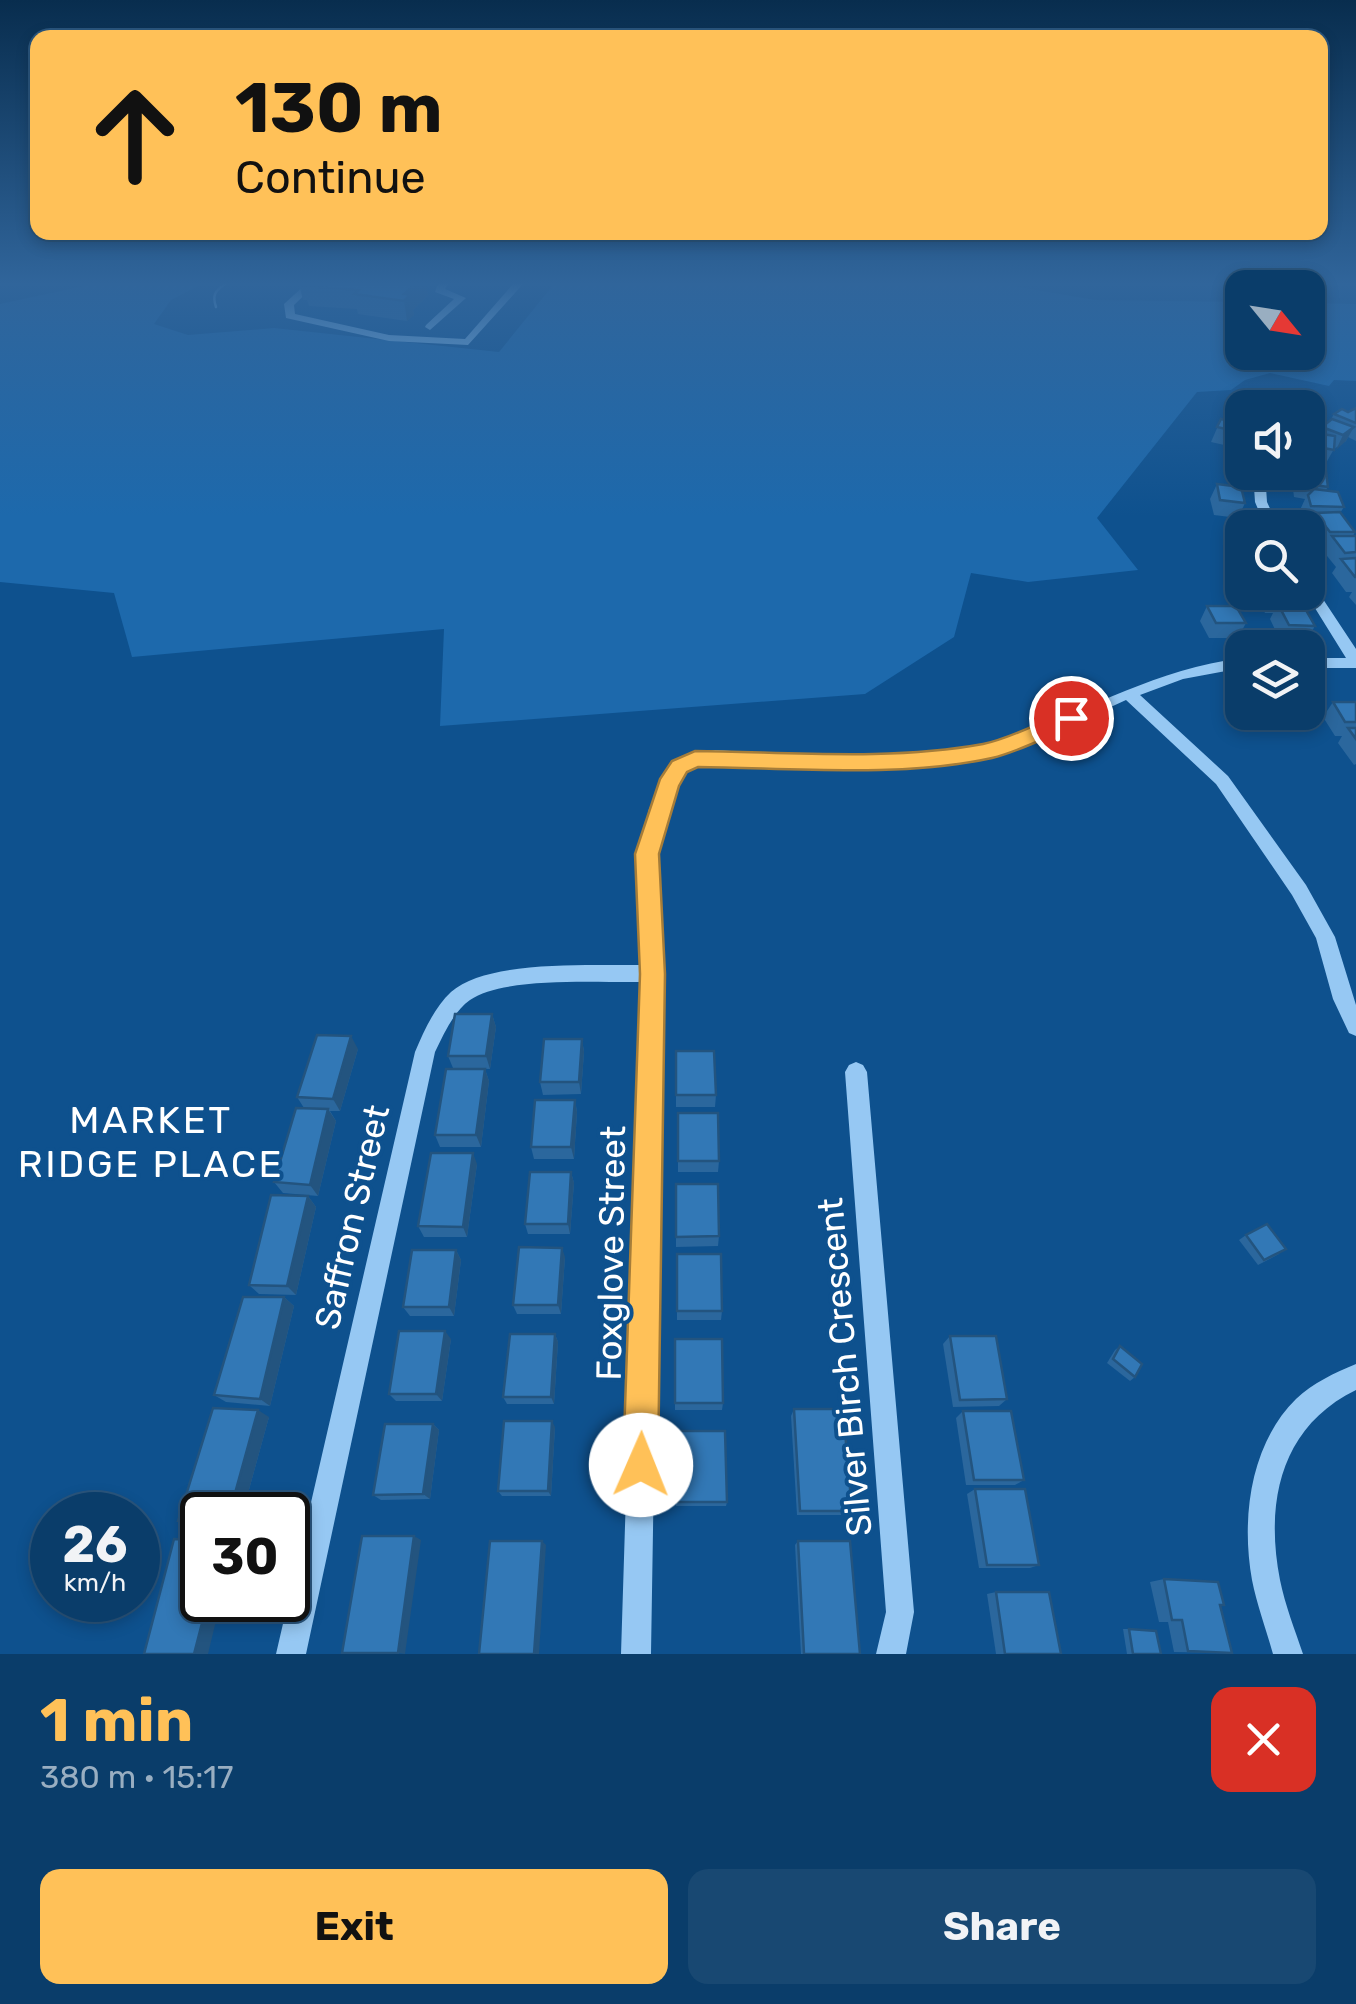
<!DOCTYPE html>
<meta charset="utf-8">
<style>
body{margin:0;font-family:Rubik,sans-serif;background:#184872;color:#f1f3f6;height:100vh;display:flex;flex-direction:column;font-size:38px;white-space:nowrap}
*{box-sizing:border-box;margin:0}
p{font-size:32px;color:#99aec1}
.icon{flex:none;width:55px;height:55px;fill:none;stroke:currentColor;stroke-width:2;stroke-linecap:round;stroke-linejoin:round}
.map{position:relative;height:1654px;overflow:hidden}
.panel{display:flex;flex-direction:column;background:#0a3d6a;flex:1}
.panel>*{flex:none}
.hud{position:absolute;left:30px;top:30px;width:1298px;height:210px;border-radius:20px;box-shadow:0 5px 15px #0003,0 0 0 2px #2a567e;background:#ffc158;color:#111;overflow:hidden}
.needle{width:65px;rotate:120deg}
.controls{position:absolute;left:1225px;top:270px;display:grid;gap:20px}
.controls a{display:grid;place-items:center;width:100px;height:100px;border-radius:20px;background:#0a3d6a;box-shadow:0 5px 15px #0003,0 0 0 2px #2a567e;font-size:50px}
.speed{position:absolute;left:30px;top:1492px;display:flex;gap:20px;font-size:50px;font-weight:700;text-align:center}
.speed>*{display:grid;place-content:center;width:130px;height:130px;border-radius:50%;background:#0a3d6a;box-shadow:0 5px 15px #0003,0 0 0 2px #2a567e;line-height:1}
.speed small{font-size:25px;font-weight:400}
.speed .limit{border:5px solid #111;border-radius:15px;background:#fff;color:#111}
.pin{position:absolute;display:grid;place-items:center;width:85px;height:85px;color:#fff;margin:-42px;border:5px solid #fff;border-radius:50%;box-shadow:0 2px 10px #0007}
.me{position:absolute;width:110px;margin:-55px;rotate:1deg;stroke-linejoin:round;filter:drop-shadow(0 0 8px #0008)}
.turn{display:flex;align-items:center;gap:35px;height:210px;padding:0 40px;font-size:45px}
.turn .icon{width:130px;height:130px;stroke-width:2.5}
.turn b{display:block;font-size:70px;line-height:85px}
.round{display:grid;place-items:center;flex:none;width:105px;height:105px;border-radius:20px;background:#184872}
.headline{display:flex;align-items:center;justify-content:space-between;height:170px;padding:0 40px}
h1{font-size:60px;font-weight:700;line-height:75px;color:#ffc158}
.cta{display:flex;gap:20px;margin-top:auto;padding:20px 40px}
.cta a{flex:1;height:115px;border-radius:20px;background:#ffc158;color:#111;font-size:40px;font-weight:700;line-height:115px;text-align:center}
.cta a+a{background:#184872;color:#f1f3f6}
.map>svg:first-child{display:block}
</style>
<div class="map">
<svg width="1356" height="1654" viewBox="0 0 1356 1654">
<rect width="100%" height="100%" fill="#0e518e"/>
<path fill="#1d69ac" d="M93,284H202L171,300L154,324L188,335L274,328L499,352L554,284H1002L1095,300L1242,302V352H1308V303L1356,304V381L1334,380L1329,386L1270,373L1245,380L1231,390L1197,392L1097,518L1138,570L1028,582L971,573L954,637L865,694L440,726L444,629L132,657L114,593L0,582V304Z"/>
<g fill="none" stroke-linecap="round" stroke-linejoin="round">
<path stroke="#87c4f7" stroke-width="2.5" d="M216,307C212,295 215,291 225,284"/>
<g fill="#96c8f3" fill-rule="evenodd">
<path d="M306,284H316L294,305L295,314L389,335L465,339L513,284H523L468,345L389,341L286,318L284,304Z"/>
<path d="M438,284H448L445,289L466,298L430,330L425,327L426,325L454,299L435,292Z"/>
<path d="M1253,472H1265L1267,502L1279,528H1266L1255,502Z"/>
<path d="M1308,583L1313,584L1356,649V668H1308V658H1346L1305,592H1308Z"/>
<path d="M1242,658V668L1183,679L1140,695L1228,776L1306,885L1335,937L1356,1005V1036L1349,1033L1333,999L1316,938L1292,895L1216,784L1126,700C1084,719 1043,741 998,753C908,779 808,767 715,762L699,764L686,771L667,809L656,854L662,973L651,1654H621L642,982C599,983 505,976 470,1000C453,1012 444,1034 435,1052L306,1654H276L415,1052C424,1031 434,1008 451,992C488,959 593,966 642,965L638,854L649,809L674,763L689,755L715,750C804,755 911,768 997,742C1083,715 1149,670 1242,658Z"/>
<path d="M856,1062L863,1065L867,1072L914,1612L906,1654H876L886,1612L845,1072L849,1065Z"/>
<path d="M1356,1364V1390C1280,1427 1265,1503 1280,1580C1285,1605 1295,1630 1303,1654H1273C1266,1629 1257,1605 1252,1580C1241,1519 1250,1444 1296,1399C1313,1383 1334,1373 1356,1364Z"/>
</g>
</g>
<g fill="#2b679d">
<path d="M299,284H426L428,295L413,310L414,315L407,321L358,314L357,309L309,306L307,300H303Z"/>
<path d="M1356,408V441L1348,437L1346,441L1334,449L1322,470L1328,487L1326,490L1344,507L1340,513L1355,532L1353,536H1356V605L1349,597L1352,592H1346L1332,573L1336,567L1323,551L1326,547H1321L1307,527L1311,521H1303L1300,510L1305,499L1294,497L1292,481L1293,478H1291V472H1308L1309,432L1319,433L1322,427L1331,419L1334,414L1348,412Z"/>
<path d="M1221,419L1242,424V449L1211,442Z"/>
<path d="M1217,484L1245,503L1238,518L1214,515L1210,499Z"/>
<path d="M1260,592H1298L1300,599L1296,604L1315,626L1306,641L1280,640L1270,619L1273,613H1265L1257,598Z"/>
<path d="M1207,606L1246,623L1238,638H1209L1200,621Z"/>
<path d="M1333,702H1356V764L1354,765L1338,743L1342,736H1335L1323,717Z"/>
<path d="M492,1014L496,1027L490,1069L453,1068L448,1056Z"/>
<path d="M582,1039L584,1052L581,1094L543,1095L540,1082Z"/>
<path d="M358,1049L340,1111H330L336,1121L318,1196L283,1193L274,1182L304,1108L297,1097Z"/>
<path d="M676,1051L716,1095L715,1107H676Z"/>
<path d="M485,1069L489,1081L481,1147H440L435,1135Z"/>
<path d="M575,1100L577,1112L574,1159H534L531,1147Z"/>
<path d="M678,1113L719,1161L718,1172H678Z"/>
<path d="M477,1164L467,1237H424L418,1226Z"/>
<path d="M571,1172L574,1183L570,1234H528L525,1224Z"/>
<path d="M676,1184L719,1236L718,1246L676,1247Z"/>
<path d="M308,1196L316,1207L296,1295L259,1294L249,1285Z"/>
<path d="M1246,1235L1279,1254L1258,1265L1239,1240Z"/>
<path d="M456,1250L461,1260L454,1316H410L403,1307Z"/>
<path d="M677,1254L722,1311L721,1320H677Z"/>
<path d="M565,1257L561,1314H517L513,1305Z"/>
<path d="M284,1297L294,1306L270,1406L226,1402L214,1395Z"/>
<path d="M555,1334L558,1342L554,1404H507L503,1397Z"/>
<path d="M950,1336L1007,1399L999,1406L953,1407L943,1344Z"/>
<path d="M451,1339L442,1401H396L389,1394Z"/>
<path d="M675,1339L723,1403L722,1410H675Z"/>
<path d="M1120,1346L1135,1377L1130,1381L1107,1363L1115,1350Z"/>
<path d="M794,1409L852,1511L847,1515H797L791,1416Z"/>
<path d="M963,1411L1024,1480L1015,1485H966L956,1418Z"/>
<path d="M269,1417L242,1515H202V1526L192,1525L178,1521Z"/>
<path d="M433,1424L439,1430L430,1499L381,1500L373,1495Z"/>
<path d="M555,1427L551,1496H502L498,1491Z"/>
<path d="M676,1431L727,1502L726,1506H676Z"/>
<path d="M975,1489L1039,1565L1030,1568H979L967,1494Z"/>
<path d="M798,1541L860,1654H801L795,1545Z"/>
<path d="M1164,1579L1220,1605L1232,1653L1174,1652L1168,1622H1159L1150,1582Z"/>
<path d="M996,1592L1061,1654H996L987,1594Z"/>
<path d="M1123,1629H1129L1161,1654H1127Z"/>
</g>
<g fill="#23547f">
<path d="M415,284H426L428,295L413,310L414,315L407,321L404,301V294Z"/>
<path d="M1354,427L1346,441L1336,450L1343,435Z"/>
<path d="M492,1014L496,1027L490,1069L486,1056Z"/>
<path d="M351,1036L358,1049L340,1111L333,1099Z"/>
<path d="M582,1039L584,1052L581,1094L579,1082Z"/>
<path d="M485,1069L489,1081L481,1147L476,1135Z"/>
<path d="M575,1100L577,1112L574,1159L571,1147Z"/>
<path d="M328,1109L336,1121L318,1196L310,1185Z"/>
<path d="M473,1153L477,1164L467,1237L463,1227Z"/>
<path d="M571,1172L574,1183L570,1234L568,1224Z"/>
<path d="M308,1196L316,1207L296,1295L287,1286Z"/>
<path d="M562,1248L565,1257L561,1314L558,1305Z"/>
<path d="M456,1250L461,1260L454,1316L449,1307Z"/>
<path d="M284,1297L294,1306L270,1406L260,1399Z"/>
<path d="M445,1331L451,1339L442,1401L436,1394Z"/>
<path d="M555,1334L558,1342L554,1404L551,1397Z"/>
<path d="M258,1410L269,1417L242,1515H229Z"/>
<path d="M552,1421L555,1427L551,1496L548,1491Z"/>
<path d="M433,1424L439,1430L430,1499L423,1494Z"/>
<path d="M414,1536L421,1540L405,1654L398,1653Z"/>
<path d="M542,1541L546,1545L539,1654H534Z"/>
<path d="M208,1600H221L208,1654H194Z"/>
</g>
<g fill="#3278b6" stroke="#23547f" stroke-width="2.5">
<path d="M305,284H415L404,294L410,295L404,301L354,294L359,290L303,286Z"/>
<path d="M1356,408V423L1334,414L1342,409L1348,412Z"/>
<path d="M1221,419L1242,424V433L1217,427Z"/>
<path d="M1332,419L1354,427L1343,435L1322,427Z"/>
<path d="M1309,432L1335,436L1334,450L1308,445Z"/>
<path d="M1308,449L1323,452L1325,465L1308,464Z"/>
<path d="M1308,468L1326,471L1328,487L1301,483L1300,472H1308Z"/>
<path d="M1217,484L1241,487L1245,503L1220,500Z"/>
<path d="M1314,489L1338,492L1344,507L1311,506L1308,495Z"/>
<path d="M1340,512L1355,532H1330L1315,513Z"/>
<path d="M1332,536H1356V552L1345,553Z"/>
<path d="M1356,558V577H1355L1341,559Z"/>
<path d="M1270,592H1298L1300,599L1273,598Z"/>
<path d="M1278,604L1303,605L1315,626L1289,625Z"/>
<path d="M1207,606H1236L1246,623H1216Z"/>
<path d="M1333,702H1356V722H1345Z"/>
<path d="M1348,728H1356V739Z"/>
<path d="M455,1014H492L486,1056H448Z"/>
<path d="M317,1035L351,1036L333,1099L297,1097Z"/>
<path d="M544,1039H582L579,1082H540Z"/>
<path d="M676,1051H714L716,1095H676Z"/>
<path d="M446,1069H485L476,1135H435Z"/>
<path d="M535,1100H575L571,1147H531Z"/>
<path d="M296,1108L328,1109L310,1185L274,1182Z"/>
<path d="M678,1113H718L719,1161H678Z"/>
<path d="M431,1153H473L463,1227L418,1226Z"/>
<path d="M530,1172H571L568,1224H525Z"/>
<path d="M676,1184H718L719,1236L676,1237Z"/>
<path d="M271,1195L308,1196L287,1286L249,1285Z"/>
<path d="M1267,1224L1286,1249L1264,1260L1246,1235Z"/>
<path d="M519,1247L562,1248L558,1305H513Z"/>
<path d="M412,1250H456L449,1307H403Z"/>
<path d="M677,1254H721L722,1311H677Z"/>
<path d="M243,1297H284L260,1399L214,1395Z"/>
<path d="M399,1331H445L436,1394H389Z"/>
<path d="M510,1334H555L551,1397H503Z"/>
<path d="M950,1336H996L1007,1399L960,1400Z"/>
<path d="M675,1339H722L723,1403H675Z"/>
<path d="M1120,1346L1142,1364L1135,1377L1113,1359Z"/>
<path d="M213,1408L258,1410L229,1515H202V1523L178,1521Z"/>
<path d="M794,1409H843L852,1511H800Z"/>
<path d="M963,1411H1011L1024,1480H974Z"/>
<path d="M504,1421H552L548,1491H498Z"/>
<path d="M385,1424H433L423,1494L373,1495Z"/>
<path d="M676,1431H725L727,1502H676Z"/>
<path d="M975,1489H1025L1039,1565H987Z"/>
<path d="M362,1536H414L398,1653H342Z"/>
<path d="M174,1539L202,1540V1600H208L194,1654H144Z"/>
<path d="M490,1541H542L534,1654H479Z"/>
<path d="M798,1541H850L860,1654H804Z"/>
<path d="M1164,1579L1218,1582L1224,1605H1220L1232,1653L1188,1651L1182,1620H1172Z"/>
<path d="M996,1592H1049L1061,1654H1005Z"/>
<path d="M1129,1629L1156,1631L1161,1654H1133Z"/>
</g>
<linearGradient id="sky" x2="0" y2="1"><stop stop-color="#082d4e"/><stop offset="0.55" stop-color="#30659b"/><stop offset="1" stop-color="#30659b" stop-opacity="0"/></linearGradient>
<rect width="1356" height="516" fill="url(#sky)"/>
<path fill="#ffc158" stroke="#a67d39" stroke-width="2.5" d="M1071,711L1078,713L1081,718L1078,724C1050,735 1021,751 992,758C901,778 791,768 698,767L687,772L679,786L659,854L665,974L658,1465L653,1477L641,1482L628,1477L623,1465L640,974L635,854L660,779L672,761L695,751C790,752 890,761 983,744C1013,738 1042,720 1071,711Z"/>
<g text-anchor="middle" stroke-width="8" stroke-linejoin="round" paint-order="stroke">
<g font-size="35" fill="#fff" stroke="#0e518e">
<text transform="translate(352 1217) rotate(-77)" y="12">Saffron Street</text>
<text transform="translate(611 1253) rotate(-89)" y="12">Foxglove Street</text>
<text transform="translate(845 1367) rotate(-95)" y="12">Silver Birch Crescent</text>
</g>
<g font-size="38" letter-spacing="2.5" fill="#fff" stroke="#0e518e">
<text x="151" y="1133">MARKET<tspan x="151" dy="44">RIDGE PLACE</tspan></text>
</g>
</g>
</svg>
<div class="controls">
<a><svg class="needle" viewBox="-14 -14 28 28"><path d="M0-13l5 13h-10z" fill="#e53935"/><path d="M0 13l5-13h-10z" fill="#99aec1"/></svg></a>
<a><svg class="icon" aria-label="sound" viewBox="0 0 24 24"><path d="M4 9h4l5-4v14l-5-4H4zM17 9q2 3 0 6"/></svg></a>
<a><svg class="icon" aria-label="search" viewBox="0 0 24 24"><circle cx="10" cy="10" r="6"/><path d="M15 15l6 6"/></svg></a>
<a><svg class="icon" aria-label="layers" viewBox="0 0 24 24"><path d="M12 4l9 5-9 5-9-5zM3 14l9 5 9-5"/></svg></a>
</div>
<div class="speed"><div>26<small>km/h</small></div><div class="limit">30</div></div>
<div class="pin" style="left:1071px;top:718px;background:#d93025"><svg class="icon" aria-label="arrive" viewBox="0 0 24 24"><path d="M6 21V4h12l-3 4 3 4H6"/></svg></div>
<svg class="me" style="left:641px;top:1465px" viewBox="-20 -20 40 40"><circle r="19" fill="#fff"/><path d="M0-13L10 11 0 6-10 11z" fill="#ffc158"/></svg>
<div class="hud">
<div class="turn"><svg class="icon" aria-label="ahead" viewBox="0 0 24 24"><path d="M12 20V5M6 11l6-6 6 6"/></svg><div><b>130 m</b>Continue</div></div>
</div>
</div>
<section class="panel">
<div class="headline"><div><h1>1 min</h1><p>380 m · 15:17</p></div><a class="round" style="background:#d93025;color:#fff"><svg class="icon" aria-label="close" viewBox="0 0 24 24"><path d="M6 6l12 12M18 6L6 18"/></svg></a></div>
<div class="cta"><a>Exit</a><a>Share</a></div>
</section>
